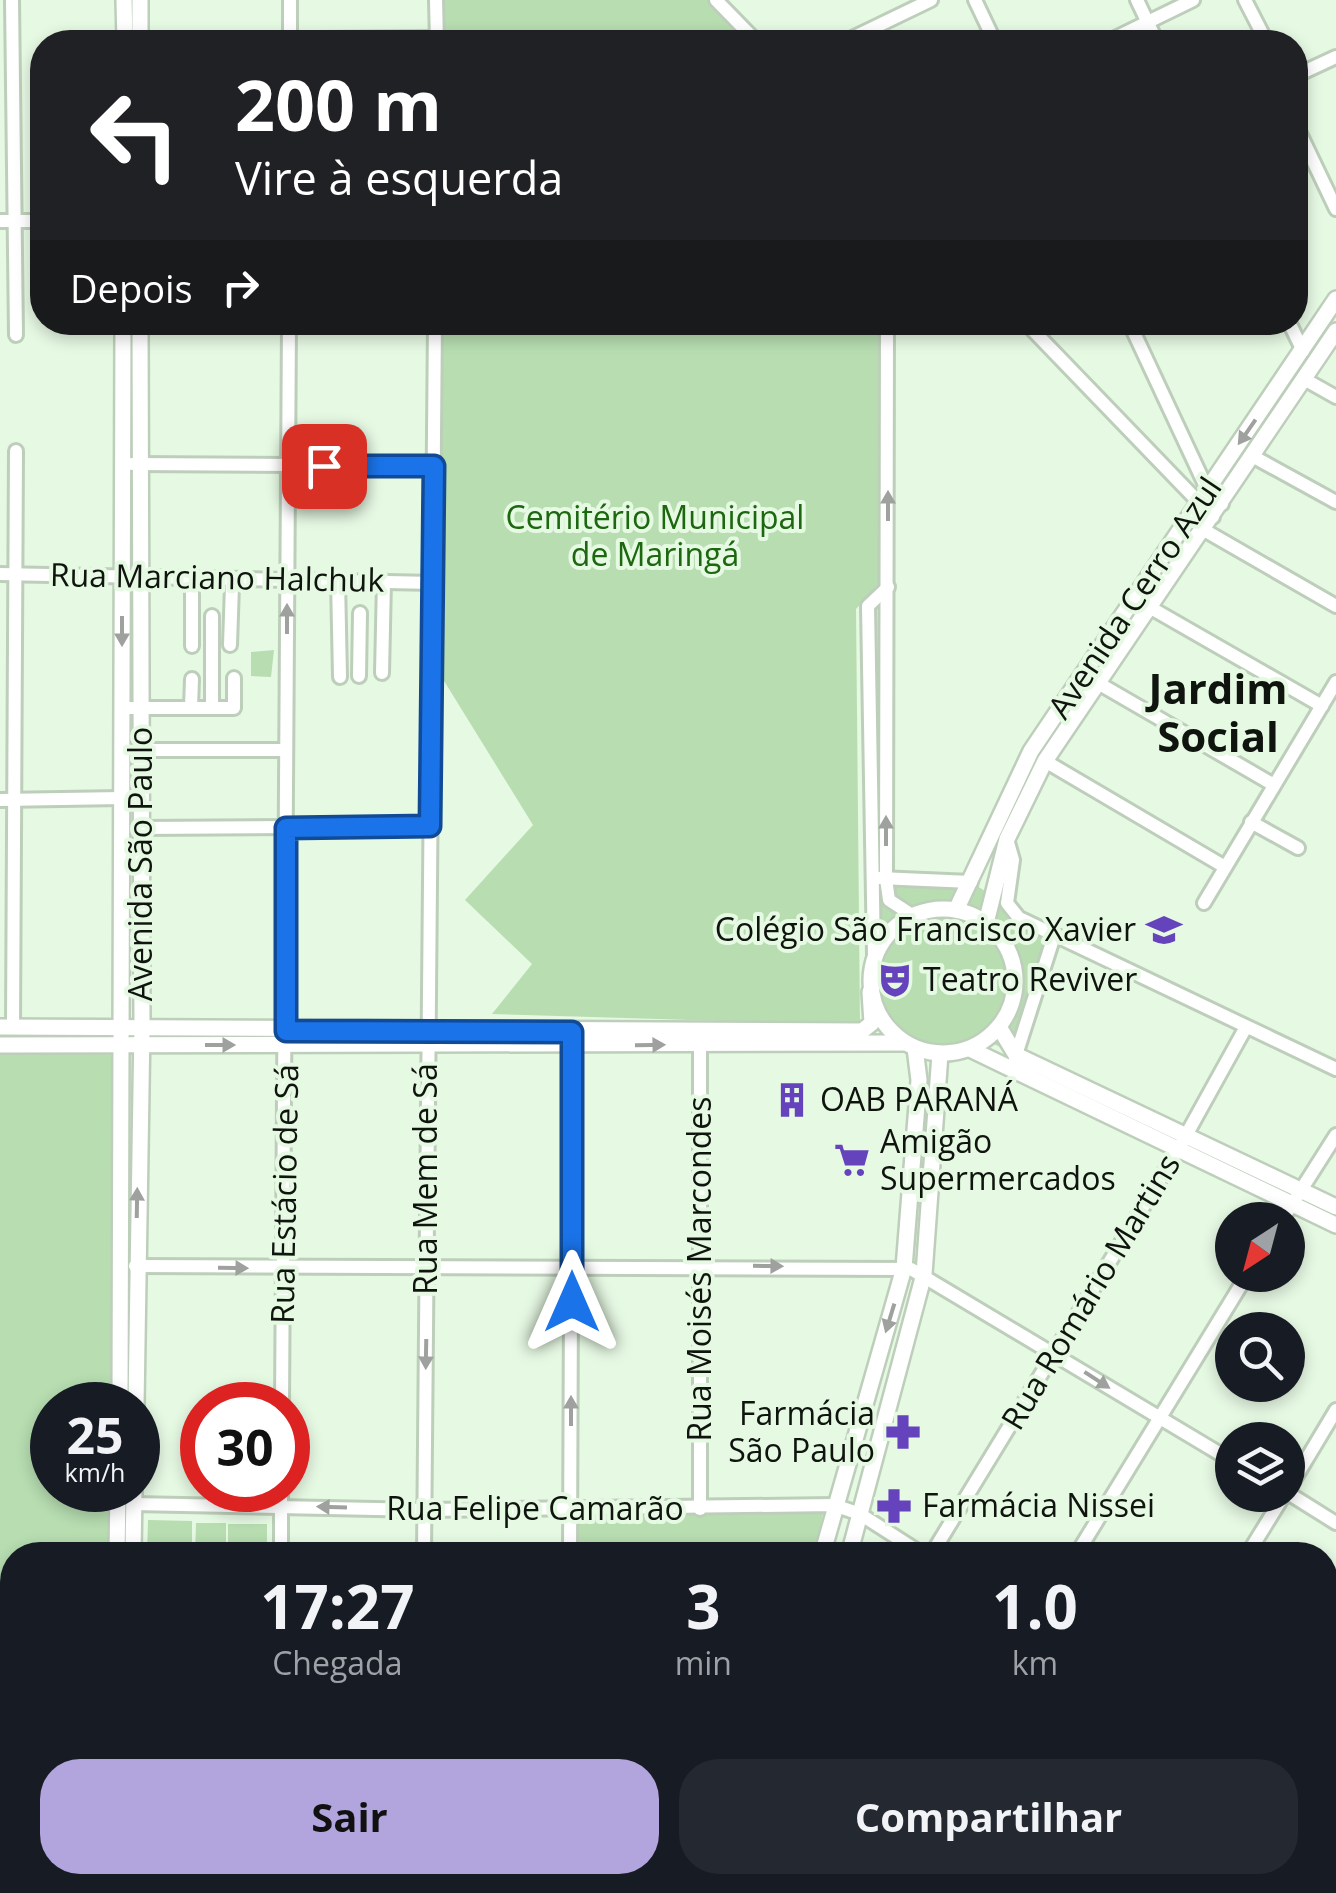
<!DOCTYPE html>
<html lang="pt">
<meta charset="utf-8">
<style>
body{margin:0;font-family:"Open Sans",sans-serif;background:#242831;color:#f1f3f6;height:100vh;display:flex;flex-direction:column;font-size:38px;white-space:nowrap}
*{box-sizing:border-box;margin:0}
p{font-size:32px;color:#9ea1a6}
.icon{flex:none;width:55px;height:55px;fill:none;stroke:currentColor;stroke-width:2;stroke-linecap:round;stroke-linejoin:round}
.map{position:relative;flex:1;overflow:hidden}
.sheet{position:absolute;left:0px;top:1542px;width:1338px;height:352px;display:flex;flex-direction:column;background:#171b24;border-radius:40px 40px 0 0;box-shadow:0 5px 15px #0003}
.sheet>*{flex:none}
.hud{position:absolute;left:30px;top:30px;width:1278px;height:305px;border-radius:40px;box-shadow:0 5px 15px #0003;background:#202124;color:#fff;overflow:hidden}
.needle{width:65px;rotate:216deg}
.controls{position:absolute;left:1215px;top:1202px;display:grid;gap:20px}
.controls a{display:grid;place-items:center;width:90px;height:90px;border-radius:50%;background:#171b24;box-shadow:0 5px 15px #0003;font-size:50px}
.speed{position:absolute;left:30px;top:1382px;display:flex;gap:20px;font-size:50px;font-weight:700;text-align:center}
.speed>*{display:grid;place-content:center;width:130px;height:130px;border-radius:50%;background:#171b24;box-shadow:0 5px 15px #0003;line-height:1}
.speed small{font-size:25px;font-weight:400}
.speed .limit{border:15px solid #d22;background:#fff;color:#111}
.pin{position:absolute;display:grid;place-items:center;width:85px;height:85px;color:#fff;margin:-42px;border-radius:20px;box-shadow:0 5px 15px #0006}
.me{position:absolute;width:110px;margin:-55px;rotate:0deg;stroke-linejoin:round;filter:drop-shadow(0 0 8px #0008)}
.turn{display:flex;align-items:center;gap:35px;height:210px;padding:0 40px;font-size:45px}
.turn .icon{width:130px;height:130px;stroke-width:2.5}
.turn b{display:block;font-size:70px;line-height:85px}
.then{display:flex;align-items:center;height:95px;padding:0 40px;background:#0003;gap:20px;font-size:38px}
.eta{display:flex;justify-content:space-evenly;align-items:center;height:170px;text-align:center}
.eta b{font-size:60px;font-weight:700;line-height:70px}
.cta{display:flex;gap:20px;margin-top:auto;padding:20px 40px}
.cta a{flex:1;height:115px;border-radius:40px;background:#b2a4dc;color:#111;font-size:40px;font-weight:700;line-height:115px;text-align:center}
.cta a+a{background:#242831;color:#f1f3f6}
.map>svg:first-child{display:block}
</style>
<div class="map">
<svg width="1336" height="1893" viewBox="0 0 1336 1893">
<rect width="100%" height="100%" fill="#e6f9e3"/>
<g fill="#b7ddb1">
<path d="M442,0H707L748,42H442Z"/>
<path d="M442,323H881L878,584L856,609L860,1025L492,1014L532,964L465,900L533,825L441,676Z"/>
<path d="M274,650L271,677L251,676V652Z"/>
<path d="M870,877L971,882L1054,936L1016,1055L986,1040C941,1065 882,1050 871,993C868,980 873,968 874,955C877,930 872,902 870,877Z"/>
<path d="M0,1046L120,1048L117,1405H52V1490H116L115,1555H12V1882L106,1883L105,1893H0Z"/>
<path d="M577,1512L823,1514L814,1555H577Z"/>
<path d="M148,1520L192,1521V1555H147Z"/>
<path d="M196,1523H226V1555H195Z"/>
<rect x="228" y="1524" width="39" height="31"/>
</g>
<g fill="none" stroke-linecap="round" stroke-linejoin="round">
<defs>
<g id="minor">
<path d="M12,0L16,335"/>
<path d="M290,0V42"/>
<path d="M436,0L437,42"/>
<path d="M716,0L757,42"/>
<path d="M975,0L995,42"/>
<path d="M1137,0L1157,42"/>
<path d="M1245,0L1262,33"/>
<path d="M316,39L437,38"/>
<path d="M844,42L931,0"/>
<path d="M1107,42L1193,0"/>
<path d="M1295,76L1336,57"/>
<path d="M1295,123L1336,209"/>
<path d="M0,221H42"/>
<path d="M887,322L886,879L889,900L912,915"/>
<path d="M1025,322L1213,517"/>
<path d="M1129,322L1207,489L1222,504"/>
<path d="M1289,322L1303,351"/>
<path d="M1304,379L1336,397"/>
<path d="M1254,457L1336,502"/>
<path d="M132,464L434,466"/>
<path d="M1204,530L1336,606"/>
<path d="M0,574L435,583"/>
<path d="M338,580L340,677"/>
<path d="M1151,608L1322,706"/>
<path d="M212,616V707"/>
<path d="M230,645L232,585"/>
<path d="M192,646V589"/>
<path d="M382,673L384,581"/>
<path d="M359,676L360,613"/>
<path d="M1098,683L1274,785"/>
<path d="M191,707L192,679"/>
<path d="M122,708H234V678"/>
<path d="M141,750H285"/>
<path d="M1045,761L1225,867"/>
<path d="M0,800L123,798"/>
<path d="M1251,822L1298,848"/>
<path d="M141,828L430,826"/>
<path d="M1007,839L1013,860L1007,903L1019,918L1336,1069"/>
<path d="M879,878L971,882"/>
<path d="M1204,903L1336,682"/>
<path d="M874,955L868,606L888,587"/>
<path d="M13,1027L16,451"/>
<path d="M700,1036V1509"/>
<path d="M1015,1058L1054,936"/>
<path d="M1282,1220L1336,1135"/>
<path d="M135,1266L911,1269L1232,1461"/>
<path d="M282,1405L289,322"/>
<path d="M1288,1490L1336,1410"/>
<path d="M1288,1493L1336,1523"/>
<path d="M133,1504L424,1510L834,1505L860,1514L924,1555"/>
<path d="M281,1555V1490"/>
<path d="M424,1555L435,322"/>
<path d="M570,1555L572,1038"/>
<path d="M931,1555L1179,1148L1246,1027"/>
<path d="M1076,1555L1247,1275"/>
<path d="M1247,1555L1284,1495"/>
<path d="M1325,1708L1336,1691"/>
<path d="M1325,1797L1336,1804"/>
<path d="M1085,1882L1109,1893"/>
<path d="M273,1893L274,1882"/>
<path d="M417,1893L418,1882"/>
<path d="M566,1893L567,1882"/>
<path d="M906,1893L910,1882"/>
<path d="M1061,1893L1065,1882"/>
<path d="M1218,1893L1224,1882"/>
</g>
<g id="major">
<path d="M124,0L125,42"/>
<path d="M140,42V0"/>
<circle cx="943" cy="981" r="72"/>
<path d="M956,910L1031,751L1336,299"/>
<path d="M986,923L1007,839L1045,761L1336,331"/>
<path d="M0,1027L862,1031L872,1023L870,992"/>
<path d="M999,1027L1016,1055L1336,1207"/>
<path d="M0,1045L905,1043"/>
<path d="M970,1049L1336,1225"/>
<path d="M120,1405L123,322"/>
<path d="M136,1405L142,1026L140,322"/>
<path d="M117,1555L118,1490"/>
<path d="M133,1555L134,1490"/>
<path d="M822,1555L904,1268L919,1080L915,1048"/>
<path d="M849,1555L924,1274L940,1054"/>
<path d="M110,1893L111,1882"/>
<path d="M129,1893L130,1882"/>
<path d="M728,1893L733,1882"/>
<path d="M752,1893L756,1882"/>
</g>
</defs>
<use href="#minor" stroke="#bdcfba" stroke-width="18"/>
<use href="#major" stroke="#bdcfba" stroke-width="20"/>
<use href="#minor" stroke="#fff" stroke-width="12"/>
<use href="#major" stroke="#fff" stroke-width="15"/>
</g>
<defs><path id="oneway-solid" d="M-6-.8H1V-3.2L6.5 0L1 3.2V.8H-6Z" transform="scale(2.5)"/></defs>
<g fill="#9fa19f">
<use href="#oneway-solid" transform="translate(1247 432) rotate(125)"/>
<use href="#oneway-solid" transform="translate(888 506) rotate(-90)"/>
<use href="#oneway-solid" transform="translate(287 619) rotate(-90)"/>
<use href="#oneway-solid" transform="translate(122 631) rotate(90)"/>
<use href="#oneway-solid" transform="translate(886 831) rotate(-90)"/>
<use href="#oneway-solid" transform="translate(220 1045)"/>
<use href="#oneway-solid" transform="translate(650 1045) rotate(-1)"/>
<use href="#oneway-solid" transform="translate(137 1203) rotate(-89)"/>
<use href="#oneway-solid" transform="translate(768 1266) rotate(1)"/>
<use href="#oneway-solid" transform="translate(233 1268) rotate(1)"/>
<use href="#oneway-solid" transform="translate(890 1318) rotate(107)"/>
<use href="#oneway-solid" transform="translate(426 1354) rotate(91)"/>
<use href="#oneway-solid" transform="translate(1097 1380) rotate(33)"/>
<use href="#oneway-solid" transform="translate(571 1411) rotate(-90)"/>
<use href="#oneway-solid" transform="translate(332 1507) rotate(-178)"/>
</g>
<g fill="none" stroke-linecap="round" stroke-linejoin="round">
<defs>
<path id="route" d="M324,466H434L430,826L286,828V1031L572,1032V1302"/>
</defs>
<use href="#route" stroke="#114b97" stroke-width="25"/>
<use href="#route" stroke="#1a73e8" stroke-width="18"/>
</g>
<defs>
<symbol id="school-bare" viewBox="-9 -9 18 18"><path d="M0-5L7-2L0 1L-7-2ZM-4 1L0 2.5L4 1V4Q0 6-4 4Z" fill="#6543bc" stroke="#e6f9e3" stroke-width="2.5" paint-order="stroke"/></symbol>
<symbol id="theatre-bare" viewBox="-9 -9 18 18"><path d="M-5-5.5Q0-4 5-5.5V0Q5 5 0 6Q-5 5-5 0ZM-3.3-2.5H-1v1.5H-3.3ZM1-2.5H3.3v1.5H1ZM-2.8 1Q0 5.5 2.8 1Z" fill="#6543bc" stroke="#e6f9e3" stroke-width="2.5" paint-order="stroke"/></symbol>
<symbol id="building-bare" viewBox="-9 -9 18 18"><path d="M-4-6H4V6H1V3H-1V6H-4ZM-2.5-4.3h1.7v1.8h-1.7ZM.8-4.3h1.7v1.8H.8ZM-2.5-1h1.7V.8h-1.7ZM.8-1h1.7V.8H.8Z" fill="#6543bc" stroke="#e6f9e3" stroke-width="2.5" paint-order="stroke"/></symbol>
<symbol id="supermarket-bare" viewBox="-9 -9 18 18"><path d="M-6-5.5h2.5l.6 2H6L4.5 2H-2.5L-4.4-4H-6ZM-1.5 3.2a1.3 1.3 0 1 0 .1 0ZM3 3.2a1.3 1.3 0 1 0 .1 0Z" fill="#6543bc" stroke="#e6f9e3" stroke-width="2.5" paint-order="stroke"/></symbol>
<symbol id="pharmacy-bare" viewBox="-9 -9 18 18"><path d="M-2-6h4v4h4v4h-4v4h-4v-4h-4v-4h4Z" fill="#6543bc" stroke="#e6f9e3" stroke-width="2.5" paint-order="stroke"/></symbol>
</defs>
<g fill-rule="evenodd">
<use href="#school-bare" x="1139" y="905" width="50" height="50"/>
<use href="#theatre-bare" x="870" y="955" width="50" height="50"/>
<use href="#building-bare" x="767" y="1075" width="50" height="50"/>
<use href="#supermarket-bare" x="827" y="1135" width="50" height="50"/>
<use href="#pharmacy-bare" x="878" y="1407" width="50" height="50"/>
<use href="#pharmacy-bare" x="869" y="1481" width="50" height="50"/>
</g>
<g text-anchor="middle" stroke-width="8" stroke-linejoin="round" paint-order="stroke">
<g font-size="32" fill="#1c670f" stroke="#e6f9e3">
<text x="655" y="529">Cemitério Municipal<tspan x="655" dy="37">de Maringá</tspan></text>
</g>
<g font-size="32" fill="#0f150e" stroke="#e6f9e3">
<text transform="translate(217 578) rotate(1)" y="11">Rua Marciano Halchuk</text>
<text transform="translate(1135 598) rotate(-56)" y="11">Avenida Cerro Azul</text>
<text transform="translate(141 864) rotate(-90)" y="11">Avenida São Paulo</text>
<text transform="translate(426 1179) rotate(-90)" y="11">Rua Mem de Sá</text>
<text transform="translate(285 1194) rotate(-89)" y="11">Rua Estácio de Sá</text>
<text transform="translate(700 1269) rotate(-90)" y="11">Rua Moisés Marcondes</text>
<text transform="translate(1091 1292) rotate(-59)" y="11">Rua Romário Martins</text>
<text x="535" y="1520">Rua Felipe Camarão</text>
</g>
<g font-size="32" fill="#0f150e" stroke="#e6f9e3" text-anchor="start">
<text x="1136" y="941" text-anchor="end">Colégio São Francisco Xavier</text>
<text x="923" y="991">Teatro Reviver</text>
<text x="820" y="1111">OAB PARANÁ</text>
<text x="880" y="1153">Amigão<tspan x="880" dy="37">Supermercados</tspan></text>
<text x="875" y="1425" text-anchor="end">Farmácia<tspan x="875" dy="37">São Paulo</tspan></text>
<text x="922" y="1517">Farmácia Nissei</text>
</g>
<g font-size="42" font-weight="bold" fill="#0f150e" stroke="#e6f9e3">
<text x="1218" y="704">Jardim<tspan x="1218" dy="48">Social</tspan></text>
</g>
</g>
</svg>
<div class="controls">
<a><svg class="needle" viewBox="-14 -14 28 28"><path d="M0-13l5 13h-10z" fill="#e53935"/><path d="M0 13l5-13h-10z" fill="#9ea1a6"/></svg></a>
<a><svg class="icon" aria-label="search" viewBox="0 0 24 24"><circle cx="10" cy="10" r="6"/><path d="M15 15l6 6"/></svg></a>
<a><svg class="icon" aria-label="layers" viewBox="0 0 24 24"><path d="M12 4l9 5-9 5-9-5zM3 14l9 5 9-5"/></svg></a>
</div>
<div class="speed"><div>25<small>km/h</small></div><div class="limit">30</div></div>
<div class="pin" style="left:324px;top:466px;background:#d93025"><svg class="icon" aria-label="arrive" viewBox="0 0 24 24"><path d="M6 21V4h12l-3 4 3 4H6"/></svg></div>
<svg class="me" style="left:572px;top:1302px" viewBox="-20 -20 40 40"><path d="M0-17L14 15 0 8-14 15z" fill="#1a73e8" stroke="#fff" stroke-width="4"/></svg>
<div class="hud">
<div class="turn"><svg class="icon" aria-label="left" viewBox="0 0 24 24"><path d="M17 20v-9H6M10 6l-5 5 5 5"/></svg><div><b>200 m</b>Vire à esquerda</div></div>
<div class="then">Depois<svg class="icon" aria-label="right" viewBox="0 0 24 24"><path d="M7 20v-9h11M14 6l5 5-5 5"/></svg></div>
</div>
<section class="sheet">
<div class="eta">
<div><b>17:27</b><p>Chegada</p></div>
<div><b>3</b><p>min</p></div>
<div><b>1.0</b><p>km</p></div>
</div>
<div class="cta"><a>Sair</a><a>Compartilhar</a></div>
</section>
</div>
